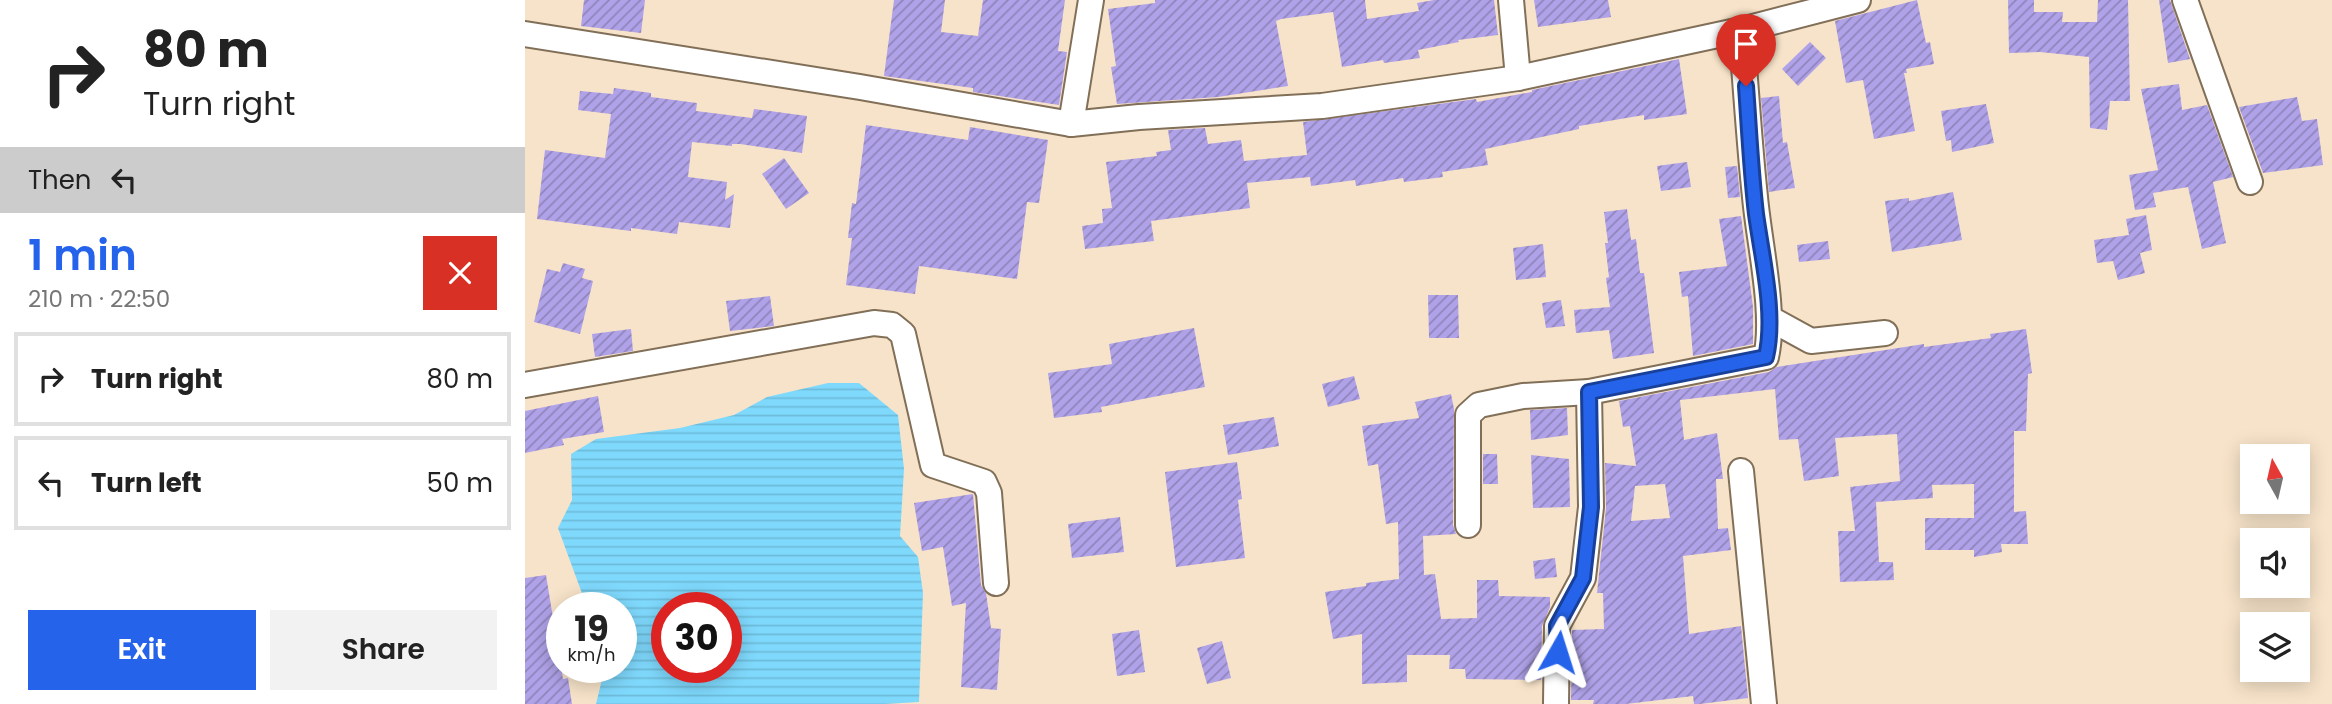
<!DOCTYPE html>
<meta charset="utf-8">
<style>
body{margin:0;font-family:Poppins,sans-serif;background:#f2f2f2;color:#222;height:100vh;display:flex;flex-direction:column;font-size:26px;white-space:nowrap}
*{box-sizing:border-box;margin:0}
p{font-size:23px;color:#767676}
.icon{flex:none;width:38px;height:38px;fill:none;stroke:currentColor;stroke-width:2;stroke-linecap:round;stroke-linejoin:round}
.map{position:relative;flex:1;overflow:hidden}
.side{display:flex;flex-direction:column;background:#fff;width:525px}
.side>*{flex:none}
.banner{background:#fff;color:#222;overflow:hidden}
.needle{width:46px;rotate:352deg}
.buttons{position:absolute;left:1715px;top:444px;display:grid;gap:14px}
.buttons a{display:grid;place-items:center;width:70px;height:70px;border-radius:0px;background:#fff;box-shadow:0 4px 18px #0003;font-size:35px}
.speed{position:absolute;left:21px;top:592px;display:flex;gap:14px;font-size:35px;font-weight:700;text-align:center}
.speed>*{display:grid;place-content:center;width:91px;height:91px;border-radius:50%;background:#fff;box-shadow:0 4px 18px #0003;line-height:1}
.speed small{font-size:18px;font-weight:400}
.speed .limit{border:10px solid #d22;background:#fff;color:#111}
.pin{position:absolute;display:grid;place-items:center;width:60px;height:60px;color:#fff;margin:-72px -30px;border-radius:50% 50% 50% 0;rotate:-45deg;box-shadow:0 0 7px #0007}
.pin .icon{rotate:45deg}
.me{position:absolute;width:77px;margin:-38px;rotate:6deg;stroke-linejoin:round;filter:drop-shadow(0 0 5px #0008)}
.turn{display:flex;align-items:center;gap:24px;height:147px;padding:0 28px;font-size:32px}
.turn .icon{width:91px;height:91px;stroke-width:2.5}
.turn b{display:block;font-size:49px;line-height:60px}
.then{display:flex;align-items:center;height:66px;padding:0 28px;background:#0003;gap:14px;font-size:26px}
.round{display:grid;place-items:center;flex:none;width:74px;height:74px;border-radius:0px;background:#f2f2f2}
.headline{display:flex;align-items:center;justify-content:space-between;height:119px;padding:0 28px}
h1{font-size:42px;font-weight:600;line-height:52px;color:#2563eb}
.cta{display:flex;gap:14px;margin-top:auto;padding:14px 28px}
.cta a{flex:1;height:80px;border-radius:0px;background:#2563eb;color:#fff;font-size:28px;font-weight:600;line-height:80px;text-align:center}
.cta a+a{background:#f2f2f2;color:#222}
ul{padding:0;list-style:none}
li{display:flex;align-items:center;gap:21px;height:94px;margin:0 14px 10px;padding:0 14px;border:4px solid #e0e0e0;border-radius:0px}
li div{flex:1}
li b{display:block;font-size:26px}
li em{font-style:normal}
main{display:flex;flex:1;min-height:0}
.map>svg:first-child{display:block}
</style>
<main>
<section class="side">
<div class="banner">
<div class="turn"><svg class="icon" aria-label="right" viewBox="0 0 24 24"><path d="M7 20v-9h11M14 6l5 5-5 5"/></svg><div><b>80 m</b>Turn right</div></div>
<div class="then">Then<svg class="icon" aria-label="left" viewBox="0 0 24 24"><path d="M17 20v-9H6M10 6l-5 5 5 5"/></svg></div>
</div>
<div class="headline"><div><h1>1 min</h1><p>210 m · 22:50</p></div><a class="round" style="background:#d93025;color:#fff"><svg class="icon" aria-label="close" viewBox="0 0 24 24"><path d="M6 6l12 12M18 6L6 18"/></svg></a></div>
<ul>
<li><svg class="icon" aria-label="right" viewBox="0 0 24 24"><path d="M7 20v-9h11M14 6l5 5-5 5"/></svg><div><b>Turn right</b></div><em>80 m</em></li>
<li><svg class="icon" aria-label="left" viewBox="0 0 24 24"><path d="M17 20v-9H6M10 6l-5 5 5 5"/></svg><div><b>Turn left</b></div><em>50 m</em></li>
</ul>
<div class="cta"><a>Exit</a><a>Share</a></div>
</section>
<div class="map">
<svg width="1807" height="704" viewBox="0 0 1807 704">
<defs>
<pattern id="water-rules" width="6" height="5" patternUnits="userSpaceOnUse" patternTransform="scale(1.75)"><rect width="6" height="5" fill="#7fd9fd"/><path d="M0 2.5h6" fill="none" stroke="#6ebbd9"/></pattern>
<pattern id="building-hatch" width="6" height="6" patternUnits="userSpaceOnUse" patternTransform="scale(1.75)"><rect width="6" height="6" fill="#b0a2e8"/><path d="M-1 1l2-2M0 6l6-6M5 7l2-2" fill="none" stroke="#9084bc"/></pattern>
</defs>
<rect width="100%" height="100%" fill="#f7e3c9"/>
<path fill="url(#water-rules)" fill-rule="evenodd" d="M303,383H334L373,415L379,469L375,536L393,557L398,593L394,702L360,704H71L80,667H96V607H62L33,528L47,500L46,454L71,439L155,428L209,415L242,397ZM142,607H201V667H142Z"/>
<g fill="url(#building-hatch)" fill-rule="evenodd">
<path d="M59,0H120L116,33L56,26Z"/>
<path d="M369,0H420L416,32L453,36L458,0H540L533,51L542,52L534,105L448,92V88L359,76Z"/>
<path d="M630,0H840L842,19L894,11L892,3L909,0H969L973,35L933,40L934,42L893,50L895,58L859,63L858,60L817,67L808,12L756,19L751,21L763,86L693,97L592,104L586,67L591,66L583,9L630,3Z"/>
<path d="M1009,0H1083L1086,17L1013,27Z"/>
<path d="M1392,0L1401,43L1405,42L1409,64L1381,69L1382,73H1379L1390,131L1349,139L1338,80L1321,83L1310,21Z"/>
<path d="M1483,0H1509V12H1538L1537,22H1572L1573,0H1603L1605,101H1585L1582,130L1565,128L1564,57L1515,52L1484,53Z"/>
<path d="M1634,0H1645L1665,59L1643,63Z"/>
<path d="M1285,42L1301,58L1273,86L1257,69Z"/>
<path d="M1154,59L1162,114L1119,120V115L1054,126V129L960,149L963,165L917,172L918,177L879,182L878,178L831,186L830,180L786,186L785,177L722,183L725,208L626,221L629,241L560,249L557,226L578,223L577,209L587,208L581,162L632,156L631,152L646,150L643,130L680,128L683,144L716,140L719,161L782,155L778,122L951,99L952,102L1007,92V90Z"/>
<path d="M1654,84L1657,110L1682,105L1708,177L1688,182L1701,243L1677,249L1663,187L1628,193L1631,207L1610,210L1604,175L1633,170L1616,89Z"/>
<path d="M89,88L126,93V97L172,103L171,111L227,118L229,109L282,116L277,153L215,144H207V146L167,142L163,177L202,182L200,200L209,194L205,228L154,222L152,234L106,228V231L12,219L20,150L80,158L86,114L53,110L55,91L88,94Z"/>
<path d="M1254,96L1258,143L1262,142L1270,188L1244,192L1236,98Z"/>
<path d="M1772,97L1777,121L1792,119L1798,165L1738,173L1714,107Z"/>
<path d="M1461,104L1469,143L1427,152L1426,140L1421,141L1416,111Z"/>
<path d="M341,125L443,140L445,127L523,140L514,203L502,202L492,279L394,266L390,294L321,285L327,238H323L327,203L331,204Z"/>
<path d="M259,158L284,193L261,209L237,174Z"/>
<path d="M1162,162L1166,187L1136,191L1132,166Z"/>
<path d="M1212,166L1215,197L1203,198L1200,167Z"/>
<path d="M1428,192L1437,240L1367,252L1360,201L1384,198V201Z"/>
<path d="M1102,209L1106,240L1111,239L1115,273H1119L1129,353L1088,359L1084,330L1051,333L1049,310L1085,307L1081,278L1084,277L1080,243H1083L1079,212Z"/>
<path d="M1621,215L1627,250L1615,253L1620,273L1593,280L1588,261L1572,263L1569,240L1604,235L1601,219Z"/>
<path d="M1216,216L1228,307V344L1168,356L1163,296L1157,297L1154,272L1202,266L1194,219Z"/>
<path d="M1303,241L1305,259L1274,262L1272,245Z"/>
<path d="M1018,244L1021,277L991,280L988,248Z"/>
<path d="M38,263L60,269L57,278L68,281L55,334L9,322L22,269L35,272Z"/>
<path d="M903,295H933L934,338H904Z"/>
<path d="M245,296L249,326L205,331L201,301Z"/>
<path d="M1036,300L1040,326L1021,328L1017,303Z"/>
<path d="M669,328L680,387L576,407L577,412L529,418L523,373L587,364L584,344Z"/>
<path d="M106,329L108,351L70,357L67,334Z"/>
<path d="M1501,329L1507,373L1503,374L1501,431H1489V512L1501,511L1503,544H1476L1477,552L1449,557V550H1400V518H1449V484L1407,485L1408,498L1351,502L1354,562H1368L1369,580L1315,582L1313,531H1330L1325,487L1375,481L1372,434L1310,438L1314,476L1279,481L1273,439L1254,440L1250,389L1155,400L1159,440L1192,433L1198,479H1191L1193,529L1203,528L1206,550L1158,556L1164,634L1216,626L1223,698L1175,704H1169L1168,696L1101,704H1068L1069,700H1046L1047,630L1079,629L1078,593H1072L1081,508L1080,463L1111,466L1105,426L1098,427L1094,401L1244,372L1252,367L1399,344V347L1466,338L1465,334ZM1140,484L1145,518L1106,521L1110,486Z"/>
<path d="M829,376L835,399L803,407L797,384Z"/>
<path d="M926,394L929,409L928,525L931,534L898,536L899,575L910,574L916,619L952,618V580H973L974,596L1025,597V607L1017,626L1016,680L941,679L940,669H924L925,655H882V682L837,684V634L808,639L800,592L841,586V583L874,579L873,522L861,524L853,464L843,466L837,426L894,418L890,402Z"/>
<path d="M73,396L79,432L37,439L39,445L0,453V411Z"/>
<path d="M1042,408L1043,435L1006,440L1005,410Z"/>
<path d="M749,417L754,446L703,455L698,425Z"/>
<path d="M958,454H972L973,484H958Z"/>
<path d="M1006,455L1044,459L1045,507L1008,508Z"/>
<path d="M712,462L717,499L713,500L720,558L651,567L640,472Z"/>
<path d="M448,494L456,585L461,593L466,628L476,629L472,690L436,687L441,603L427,606L418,547L397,551L389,503Z"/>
<path d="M595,517L599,552L547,558L543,524Z"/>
<path d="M1030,558L1032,577L1010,579L1008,561Z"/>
<path d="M21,575L38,679L43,678L47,704H0V578Z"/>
<path d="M614,630L620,672L592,676L587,634Z"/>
<path d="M697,641L706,678L682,684L672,648Z"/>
</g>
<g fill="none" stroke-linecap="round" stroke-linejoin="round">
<defs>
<g id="minor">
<path d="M986,0L993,78"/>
<path d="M1660,0L1725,182"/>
<path d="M0,34L335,87L546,124L614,117L797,106L993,78L1216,30L1333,0"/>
<path d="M546,124L566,0"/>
<path d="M1244,318L1286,341L1360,333"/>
<path d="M0,385L349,323L367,325L378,334L408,465L459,482L464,493L471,583"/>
<path d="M1216,471L1239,704"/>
<path d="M943,525V415L954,405L998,396L1064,392L1241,357C1251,314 1234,243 1230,197C1224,141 1221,86 1216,30"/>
<path d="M1031,704L1032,626L1058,578L1066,507L1064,392"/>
</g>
</defs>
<use href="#minor" stroke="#816f58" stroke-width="28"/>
<use href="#minor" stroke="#fff" stroke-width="24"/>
</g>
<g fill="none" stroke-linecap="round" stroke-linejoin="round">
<defs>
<path id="route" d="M1033,652L1032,626L1058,578L1066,507L1064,392L1241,357C1251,314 1237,258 1231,214C1226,171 1224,128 1221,86"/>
</defs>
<use href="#route" stroke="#184099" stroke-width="18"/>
<use href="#route" stroke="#2563eb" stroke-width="12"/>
</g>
</svg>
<div class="buttons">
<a><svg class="needle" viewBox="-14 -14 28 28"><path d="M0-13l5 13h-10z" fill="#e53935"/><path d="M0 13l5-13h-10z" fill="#767676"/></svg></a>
<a><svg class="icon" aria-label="sound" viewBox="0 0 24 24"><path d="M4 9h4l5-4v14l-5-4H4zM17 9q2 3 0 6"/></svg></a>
<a><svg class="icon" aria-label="layers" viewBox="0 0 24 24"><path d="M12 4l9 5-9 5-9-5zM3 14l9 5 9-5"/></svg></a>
</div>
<div class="speed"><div>19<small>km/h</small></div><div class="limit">30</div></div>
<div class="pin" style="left:1221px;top:86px;background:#d93025"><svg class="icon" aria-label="arrive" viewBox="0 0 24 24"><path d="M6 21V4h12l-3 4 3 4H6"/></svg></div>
<svg class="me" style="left:1033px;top:652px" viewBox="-20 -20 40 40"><path d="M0-17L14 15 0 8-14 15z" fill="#2563eb" stroke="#fff" stroke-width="4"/></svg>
</div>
</main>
